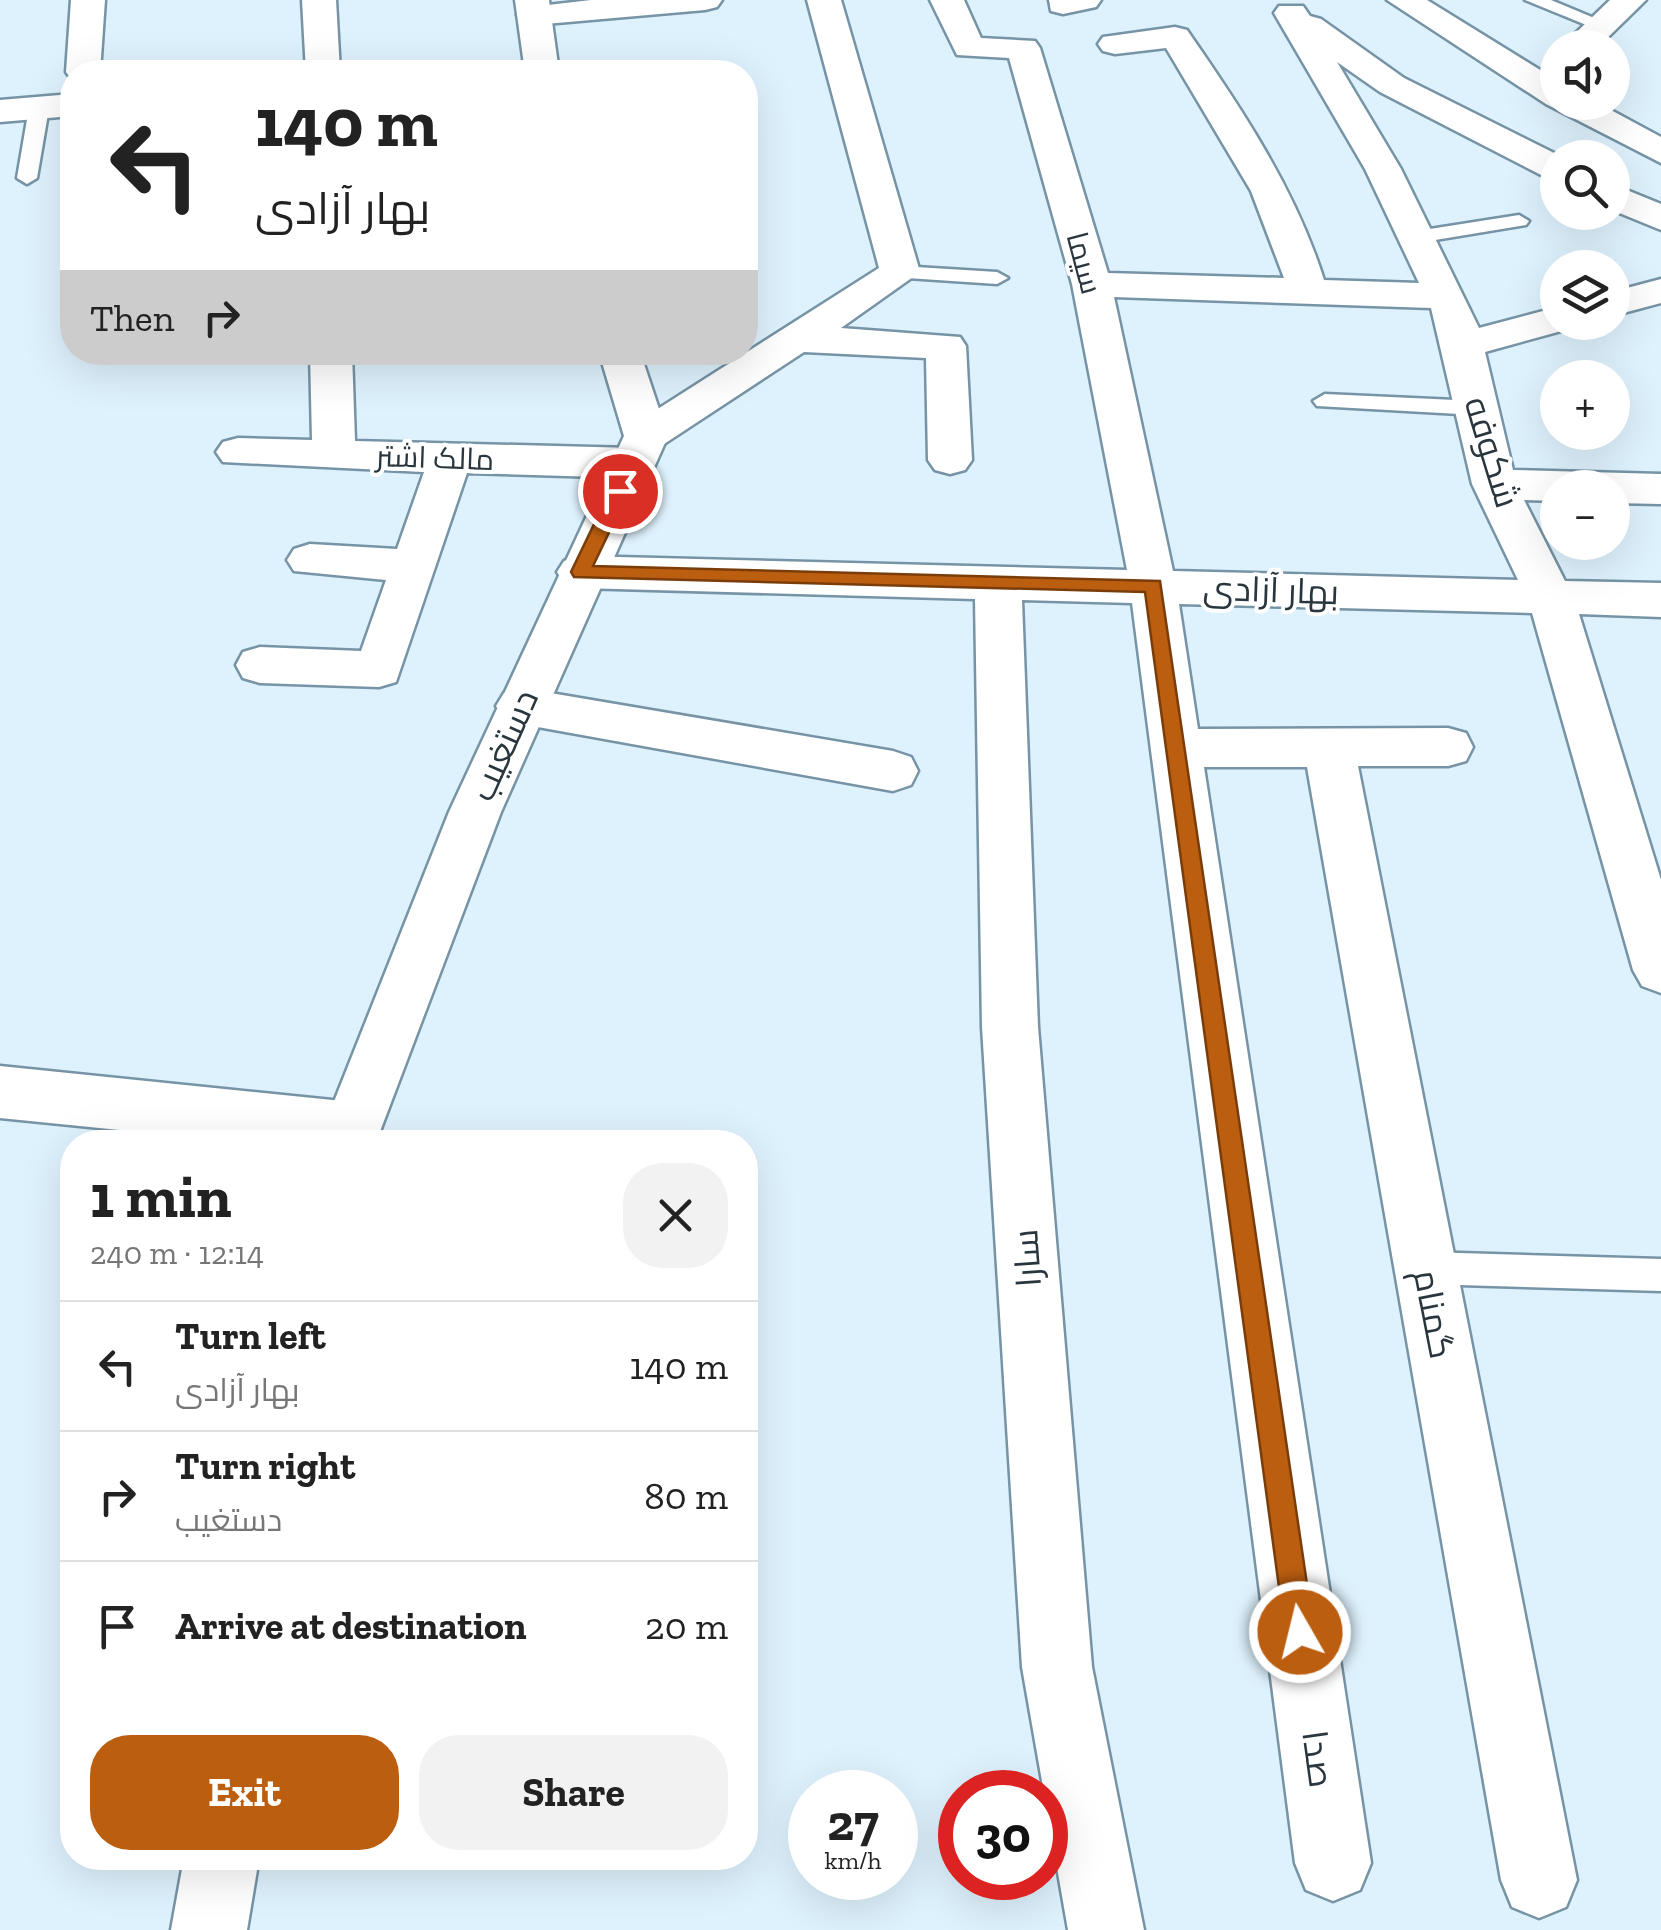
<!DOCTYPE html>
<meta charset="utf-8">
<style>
body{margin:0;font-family:"Zilla Slab",Cairo,serif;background:#f2f2f2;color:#222;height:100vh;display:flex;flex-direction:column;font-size:38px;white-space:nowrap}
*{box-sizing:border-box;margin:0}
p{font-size:32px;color:#767676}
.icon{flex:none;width:55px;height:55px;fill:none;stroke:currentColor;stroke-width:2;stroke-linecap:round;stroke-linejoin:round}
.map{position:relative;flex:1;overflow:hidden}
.sheet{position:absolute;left:60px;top:1130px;width:698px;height:740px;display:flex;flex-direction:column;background:#fff;border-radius:40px;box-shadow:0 10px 40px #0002}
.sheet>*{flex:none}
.guide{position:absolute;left:60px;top:60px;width:698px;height:305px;border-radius:40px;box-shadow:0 10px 40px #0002;background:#fff;color:#222;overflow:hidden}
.controls{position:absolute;left:1540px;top:30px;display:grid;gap:20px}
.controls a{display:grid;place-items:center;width:90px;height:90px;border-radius:50%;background:#fff;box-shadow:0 10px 40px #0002;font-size:50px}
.speed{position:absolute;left:788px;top:1770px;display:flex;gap:20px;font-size:50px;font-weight:700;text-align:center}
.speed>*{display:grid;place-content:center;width:130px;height:130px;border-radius:50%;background:#fff;box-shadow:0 10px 40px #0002;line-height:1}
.speed small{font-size:25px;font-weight:400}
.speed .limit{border:15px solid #d22;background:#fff;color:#111}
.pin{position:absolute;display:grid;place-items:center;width:85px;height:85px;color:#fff;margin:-42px;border:5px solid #fff;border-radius:50%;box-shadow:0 2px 10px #0007}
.me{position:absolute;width:110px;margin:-55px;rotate:352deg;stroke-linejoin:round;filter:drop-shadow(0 0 8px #0008)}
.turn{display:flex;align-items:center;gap:35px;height:210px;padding:0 30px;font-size:45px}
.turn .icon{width:130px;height:130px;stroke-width:2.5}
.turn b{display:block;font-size:70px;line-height:85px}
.then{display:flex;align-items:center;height:95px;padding:0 30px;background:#0003;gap:20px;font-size:38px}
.round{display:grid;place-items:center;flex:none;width:105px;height:105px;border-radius:40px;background:#f2f2f2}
.summary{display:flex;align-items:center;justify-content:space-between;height:170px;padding:0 30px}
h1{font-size:60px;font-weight:700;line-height:75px}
.primary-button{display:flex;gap:20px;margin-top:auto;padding:20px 30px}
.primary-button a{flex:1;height:115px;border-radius:40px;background:#bc5e10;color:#fff;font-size:40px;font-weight:700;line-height:115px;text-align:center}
.primary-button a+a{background:#f2f2f2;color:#222}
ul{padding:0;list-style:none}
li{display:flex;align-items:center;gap:30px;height:130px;padding:0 30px;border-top:2px solid #e0e0e0}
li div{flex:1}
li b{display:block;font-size:38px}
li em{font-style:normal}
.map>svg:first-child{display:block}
</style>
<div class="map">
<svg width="1661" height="1930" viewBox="0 0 1661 1930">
<rect width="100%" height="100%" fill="#def2fd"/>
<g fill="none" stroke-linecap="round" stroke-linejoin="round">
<defs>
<g id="service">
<path d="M1525,0H1551L1611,25L1596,29Z"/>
<path d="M39,102L49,108L37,178L27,184L17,178L29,108Z"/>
<path d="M1519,215L1529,221L1526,225L1417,243L1407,237L1417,231Z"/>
<path d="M900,266L997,272L1008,278L997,284L892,277V267Z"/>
<path d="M1325,394L1477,401L1489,408L1477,415L1317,406L1313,401Z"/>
<path d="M1426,1252L1661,1259V1291L1426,1284L1414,1279L1409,1268L1414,1257Z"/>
</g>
<g id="minor">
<path d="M71,0H105L100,72H72V80L66,72Z"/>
<path d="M302,0H336L340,72H306Z"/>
<path d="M591,0H722L717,7L705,10L534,25L522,22L517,15L522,8Z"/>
<path d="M807,0H841L920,272L841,328L960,337L966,346L972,460L965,470L950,474L935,470L928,460L926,358L804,352L661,446L646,450L631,446L624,436L631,426L879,268Z"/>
<path d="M930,0H964L981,38L1035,41L1040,48L1108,273L1284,278L1251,191L1166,48L1115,54L1103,51L1098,44L1103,37L1175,27L1187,30C1241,108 1295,188 1324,280L1419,283L1365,169L1274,13L1279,6H1303L1310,16L1321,19L1404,78L1564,158H1558V180L1545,177L1380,92L1337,62L1401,169L1479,328L1558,307V322H1576L1572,328L1485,352L1513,470L1661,474V504L1612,503V488H1558V501L1524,500L1565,581L1661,583V617L1579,614L1661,880V993L1642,986L1633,970L1532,613L1179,604L1198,729L1448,728L1466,733L1473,747L1466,761L1448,766H1358L1577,1880L1566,1907L1539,1918L1512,1907L1501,1880L1307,767H1204L1371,1863L1360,1890L1333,1901L1306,1890L1295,1863L1132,603L1022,600L1038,1027L1092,1667L1144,1930H1068L1022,1667L982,1027L975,599L580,588L564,583L557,572L564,561L580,556L1127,570L1072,284L1009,58L957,55ZM1114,297L1431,308L1472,484L1518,580L1173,571Z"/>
<path d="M1049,0H1101L1096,7L1063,14L1051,11Z"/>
<path d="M1387,0H1427L1558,81V102H1596L1661,137V163L1546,104Z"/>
<path d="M1610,0H1646L1597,48H1560Z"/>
<path d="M1612,184L1661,204V230L1612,210Z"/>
<path d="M1661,279V303L1612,316V292Z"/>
<path d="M310,352H352L355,441L632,448L647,453L654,463L647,473L632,478L467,473L396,682L379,687L260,683L243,678L236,665L243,652L260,647L361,651L386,580L294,571L287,560L294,549L310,544L397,549L424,472L223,462L216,452L223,442L238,438L312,440Z"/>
<path d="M521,688L893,751L911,757L918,771L911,785L893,791L521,724L504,719L496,706L504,693Z"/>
<path d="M0,1066L352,1102L373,1109L381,1128L375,1142H239L0,1118Z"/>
</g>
<g id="tertiary">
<path d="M515,0H549L559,72H525Z"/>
<path d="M72,94V116L0,122V100Z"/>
<path d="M599,352H640L668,436L501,812L376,1142H318L449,812L624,436Z"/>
<path d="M184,1858H259L247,1930H171Z"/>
</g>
</defs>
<use href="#service" stroke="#7694a5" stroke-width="5"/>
<use href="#minor" stroke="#7694a5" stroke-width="5"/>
<use href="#tertiary" stroke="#7694a5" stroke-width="5"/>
<use href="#service" fill="#fff" fill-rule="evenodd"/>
<use href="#minor" fill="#fff" fill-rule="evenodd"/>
<use href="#tertiary" fill="#fff" fill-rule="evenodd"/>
</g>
<path fill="#bc5e10" stroke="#7a3d0a" stroke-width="2.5" d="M620,485L629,491L593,566L1160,581L1314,1632L1310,1643L1300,1647L1289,1643L1285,1632L1145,592L574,577L571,572L610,491Z"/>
<g text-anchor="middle" stroke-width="8" stroke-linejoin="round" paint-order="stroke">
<g font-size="30" fill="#29363d" stroke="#fff">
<text transform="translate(1084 263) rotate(75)" y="10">سیما</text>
<text transform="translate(435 458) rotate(2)" y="10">مالک اشتر</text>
</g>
<g font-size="35" fill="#29363d" stroke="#fff">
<text transform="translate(1492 452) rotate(73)" y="12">شکوفه</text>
<text transform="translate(1271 590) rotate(2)" y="12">بهار آزادی</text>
<text transform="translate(504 745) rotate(-66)" y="12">دستغیب</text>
<text transform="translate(1027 1258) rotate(-94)" y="12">سارا</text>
<text transform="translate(1434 1314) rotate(79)" y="12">گمنام</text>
<text transform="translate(1318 1759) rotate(82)" y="12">صدا</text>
</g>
</g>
</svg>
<div class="controls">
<a><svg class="icon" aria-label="sound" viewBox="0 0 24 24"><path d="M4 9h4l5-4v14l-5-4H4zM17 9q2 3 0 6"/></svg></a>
<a><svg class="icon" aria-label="search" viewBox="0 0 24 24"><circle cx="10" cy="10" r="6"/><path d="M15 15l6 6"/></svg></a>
<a><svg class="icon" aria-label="layers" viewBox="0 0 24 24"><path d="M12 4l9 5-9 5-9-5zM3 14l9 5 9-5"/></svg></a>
<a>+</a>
<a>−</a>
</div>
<div class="speed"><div>27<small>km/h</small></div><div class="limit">30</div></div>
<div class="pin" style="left:620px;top:491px;background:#d93025"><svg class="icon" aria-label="arrive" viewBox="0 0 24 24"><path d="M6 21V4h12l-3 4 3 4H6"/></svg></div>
<svg class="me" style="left:1300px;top:1632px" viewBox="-20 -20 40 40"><circle r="17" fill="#bc5e10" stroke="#fff" stroke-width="3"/><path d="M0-11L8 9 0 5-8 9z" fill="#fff"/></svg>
<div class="guide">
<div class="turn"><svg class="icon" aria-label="left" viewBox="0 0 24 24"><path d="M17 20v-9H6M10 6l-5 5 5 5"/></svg><div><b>140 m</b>بهار آزادی</div></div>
<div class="then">Then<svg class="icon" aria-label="right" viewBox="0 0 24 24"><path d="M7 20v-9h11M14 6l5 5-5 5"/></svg></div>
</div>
<section class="sheet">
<div class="summary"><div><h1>1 min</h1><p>240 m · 12:14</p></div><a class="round"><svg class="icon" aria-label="close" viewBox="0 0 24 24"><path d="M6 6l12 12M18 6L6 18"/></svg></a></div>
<ul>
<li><svg class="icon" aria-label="left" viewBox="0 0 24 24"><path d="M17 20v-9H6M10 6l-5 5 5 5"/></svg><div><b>Turn left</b><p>بهار آزادی</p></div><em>140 m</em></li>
<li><svg class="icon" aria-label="right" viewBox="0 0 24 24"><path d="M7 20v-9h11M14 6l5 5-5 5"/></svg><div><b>Turn right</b><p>دستغیب</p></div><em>80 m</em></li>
<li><svg class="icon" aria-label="arrive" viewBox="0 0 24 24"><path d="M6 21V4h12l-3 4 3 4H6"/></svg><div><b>Arrive at destination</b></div><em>20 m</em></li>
</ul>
<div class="primary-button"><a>Exit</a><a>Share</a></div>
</section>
</div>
